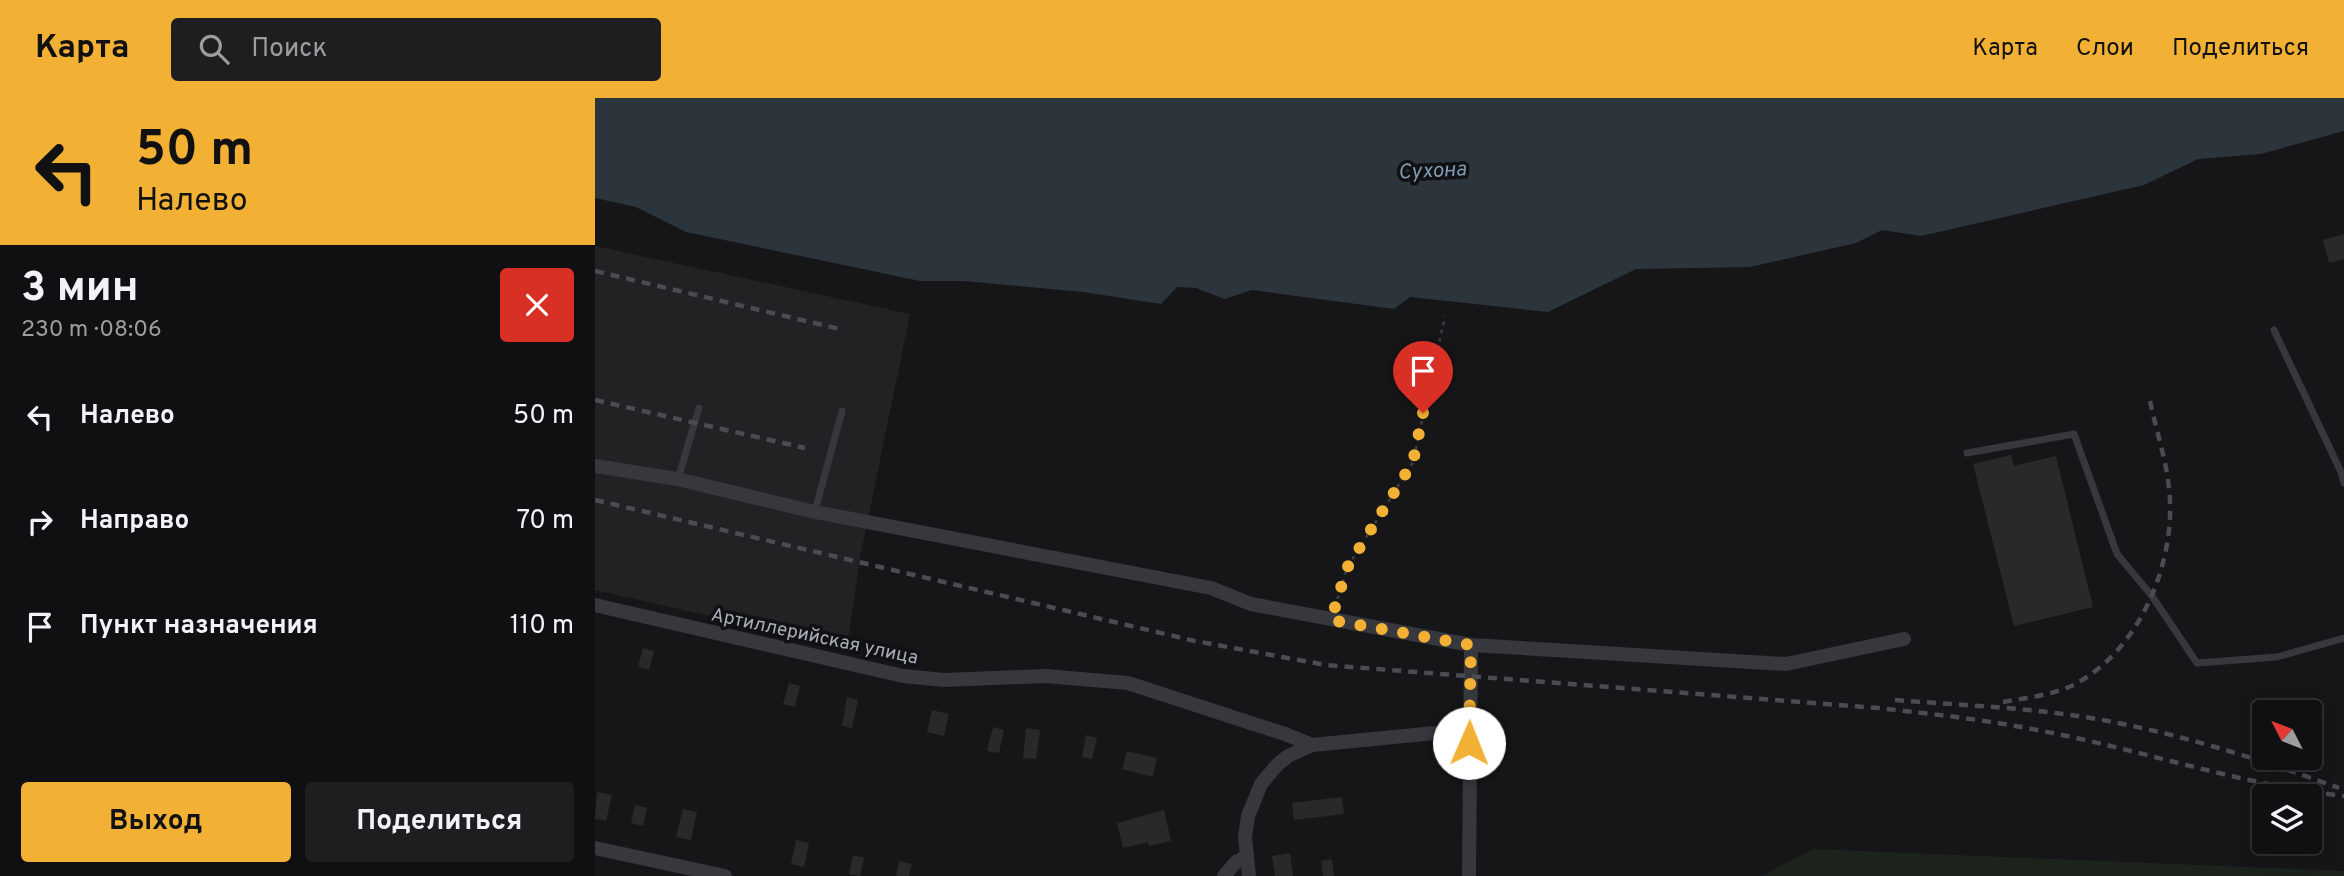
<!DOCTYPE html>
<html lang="ru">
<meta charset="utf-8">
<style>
body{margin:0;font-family:Overpass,sans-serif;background:#1e1e20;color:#f1f3f6;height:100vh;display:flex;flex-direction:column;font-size:26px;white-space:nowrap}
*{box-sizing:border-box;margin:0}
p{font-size:23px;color:#9c9d9f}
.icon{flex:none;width:38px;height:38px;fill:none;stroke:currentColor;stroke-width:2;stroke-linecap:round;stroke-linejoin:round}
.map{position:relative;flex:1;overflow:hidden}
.panel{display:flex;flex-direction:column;background:#101012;width:595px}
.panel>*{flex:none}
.top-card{background:#f2b134;color:#111;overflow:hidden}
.needle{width:46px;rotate:312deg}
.fabs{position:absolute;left:1657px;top:602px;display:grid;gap:14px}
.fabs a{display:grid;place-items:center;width:70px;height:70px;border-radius:7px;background:#101012;box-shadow:0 4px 18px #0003,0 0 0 2px #303032;font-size:35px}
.pin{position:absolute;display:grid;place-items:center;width:60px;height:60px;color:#fff;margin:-72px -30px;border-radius:50% 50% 50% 0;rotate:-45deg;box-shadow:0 0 7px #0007}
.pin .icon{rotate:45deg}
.me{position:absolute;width:77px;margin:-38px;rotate:1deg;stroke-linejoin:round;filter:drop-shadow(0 0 5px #0008)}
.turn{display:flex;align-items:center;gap:24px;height:147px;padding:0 21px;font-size:32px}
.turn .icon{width:91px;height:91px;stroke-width:2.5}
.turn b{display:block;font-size:49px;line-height:60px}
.round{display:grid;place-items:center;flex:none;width:74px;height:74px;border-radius:7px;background:#1e1e20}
.overview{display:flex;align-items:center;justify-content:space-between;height:119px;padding:0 21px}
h1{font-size:42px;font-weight:700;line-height:52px}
.button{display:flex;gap:14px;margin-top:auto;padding:14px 21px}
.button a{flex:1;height:80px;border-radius:7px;background:#f2b134;color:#111;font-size:28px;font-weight:700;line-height:80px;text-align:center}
.button a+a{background:#1e1e20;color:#f1f3f6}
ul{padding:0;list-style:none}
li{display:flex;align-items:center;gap:21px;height:105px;padding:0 21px}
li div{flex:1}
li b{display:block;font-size:26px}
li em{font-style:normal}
header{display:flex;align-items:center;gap:42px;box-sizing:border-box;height:98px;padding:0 35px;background:#f2b134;color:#111}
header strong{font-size:33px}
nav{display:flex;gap:38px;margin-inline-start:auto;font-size:24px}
.search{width:490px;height:63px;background:#1e1e20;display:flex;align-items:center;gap:18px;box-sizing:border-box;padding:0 24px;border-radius:7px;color:#9c9d9f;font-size:26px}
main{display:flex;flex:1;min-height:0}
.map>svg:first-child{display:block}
</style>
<header>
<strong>Карта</strong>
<div class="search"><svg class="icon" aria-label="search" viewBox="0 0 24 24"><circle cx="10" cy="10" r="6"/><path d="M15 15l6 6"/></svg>Поиск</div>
<nav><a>Карта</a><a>Слои</a><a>Поделиться</a></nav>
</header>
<main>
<section class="panel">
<div class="top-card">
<div class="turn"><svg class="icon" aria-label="left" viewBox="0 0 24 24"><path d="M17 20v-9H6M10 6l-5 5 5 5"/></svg><div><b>50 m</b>Налево</div></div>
</div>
<div class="overview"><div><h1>3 мин</h1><p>230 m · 08:06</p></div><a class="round" style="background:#d93025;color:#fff"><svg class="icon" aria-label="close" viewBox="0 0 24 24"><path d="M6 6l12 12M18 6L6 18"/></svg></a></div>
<ul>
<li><svg class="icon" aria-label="left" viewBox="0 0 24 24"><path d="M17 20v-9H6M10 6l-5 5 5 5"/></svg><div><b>Налево</b></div><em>50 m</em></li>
<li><svg class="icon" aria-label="right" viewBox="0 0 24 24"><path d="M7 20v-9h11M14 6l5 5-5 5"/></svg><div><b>Направо</b></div><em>70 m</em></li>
<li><svg class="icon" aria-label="arrive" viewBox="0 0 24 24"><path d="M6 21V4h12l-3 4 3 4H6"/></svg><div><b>Пункт назначения</b></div><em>110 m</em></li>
</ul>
<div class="button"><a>Выход</a><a>Поделиться</a></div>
</section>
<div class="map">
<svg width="1749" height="778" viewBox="0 0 1749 778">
<rect width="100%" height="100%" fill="#161618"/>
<path fill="#222225" d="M0,148L315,216L265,460L252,549L0,492Z"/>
<path fill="#1c231d" d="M1218,751L1749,773V778H1167Z"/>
<path fill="#2c353c" d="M0,0H1749V33L1666,56L1603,61L1549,87L1326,138L1287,132L1261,145L1155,169L1041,171L953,214L815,199L799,211L657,192L629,201L601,190L582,189L566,206L488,194L369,183H325L91,134L41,109L0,100Z"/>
<g fill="#29292c">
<path d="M1749,136V161L1734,165L1728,142Z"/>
<path d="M1416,357L1419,368L1461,358L1498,509L1419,528L1378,366Z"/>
<path d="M48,550L59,553L54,572L43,569Z"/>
<path d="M194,585L205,588L200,609L188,606Z"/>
<path d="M252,599L263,602L257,630L247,628Z"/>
<path d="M337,612L354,616L349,638L332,634Z"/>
<path d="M398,629L409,632L404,655L392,653Z"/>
<path d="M431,630L445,632L441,661L428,660Z"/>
<path d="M491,637L502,640L497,661L487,659Z"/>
<path d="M532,653L562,660L558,679L527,671Z"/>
<path d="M2,694L17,697L11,723L0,721Z"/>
<path d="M747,699L749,716L699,722L697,705Z"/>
<path d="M40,707L52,710L48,728L36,725Z"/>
<path d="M88,711L102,714L96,742L81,739Z"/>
<path d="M569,712L576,743L554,748L553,744L528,750L522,725Z"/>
<path d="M201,742L214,745L209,769L196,766Z"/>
<path d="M695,755L698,778H680L677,758Z"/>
<path d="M258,757L269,760L265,778L254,776Z"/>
<path d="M737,761L739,778H728L726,763Z"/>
<path d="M304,763L317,766L314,778H301Z"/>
</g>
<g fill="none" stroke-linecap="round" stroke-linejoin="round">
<path stroke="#3d3f44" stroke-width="2.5" stroke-dasharray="3.5 5" stroke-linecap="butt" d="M740,509L752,470L818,364L850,218"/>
<g stroke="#37383d" stroke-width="7">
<path d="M1679,232L1746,374L1749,385"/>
<path d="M1372,355L1479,336L1522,456L1557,498L1602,565L1682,559L1749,540"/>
<path d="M83,381L104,310"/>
<path d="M220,413L247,313"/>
</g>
<g stroke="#37383d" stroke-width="14">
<path d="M0,368L82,381L220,414L616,490L656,506L876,547L874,778"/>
<path d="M0,507L308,578L349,582L451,578L533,585L690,636L717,647"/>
<path d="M876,547L1191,566L1309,541"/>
<path d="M0,750L130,778"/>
<path d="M629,778L641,764L651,759"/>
<path d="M654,778L650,739L653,718L666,686L682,667L693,658L717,647L840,635L874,645"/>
</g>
<g stroke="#4a4c52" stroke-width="4.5" stroke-dasharray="9 7" stroke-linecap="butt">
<path d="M0,173L249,232"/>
<path d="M0,302L210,350"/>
<path d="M0,402L600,543L731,567L1283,610C1338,616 1393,622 1447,633C1548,652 1646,687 1749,698"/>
<path d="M1300,602C1375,608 1450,610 1523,625C1599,640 1672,664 1744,690"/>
<path d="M1408,604C1431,600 1456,597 1476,588C1541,557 1578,472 1575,403C1574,370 1562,336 1555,303"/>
</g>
</g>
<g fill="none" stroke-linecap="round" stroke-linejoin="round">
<path stroke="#f2b134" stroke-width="12" stroke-dasharray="0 21.6" d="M828,315L818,364L752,470L736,522L876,547L874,645"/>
</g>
<g text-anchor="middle" stroke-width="7" stroke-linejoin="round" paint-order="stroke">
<g font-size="19" fill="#a8adb8" stroke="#111113">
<text transform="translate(220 537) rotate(12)" y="7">Артиллерийская улица</text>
</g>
<g font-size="21" font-style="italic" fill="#7f9bb3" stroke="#111113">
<text transform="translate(837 72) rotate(-3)" y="7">Сухона</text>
</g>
</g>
</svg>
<div class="fabs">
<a><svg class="needle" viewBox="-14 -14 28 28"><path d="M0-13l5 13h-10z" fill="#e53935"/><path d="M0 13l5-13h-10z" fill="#9c9d9f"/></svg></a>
<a><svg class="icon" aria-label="layers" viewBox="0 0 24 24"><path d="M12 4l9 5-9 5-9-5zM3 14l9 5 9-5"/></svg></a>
</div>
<div class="pin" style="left:828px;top:315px;background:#d93025"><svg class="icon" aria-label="arrive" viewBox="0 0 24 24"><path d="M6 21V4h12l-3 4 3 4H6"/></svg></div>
<svg class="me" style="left:874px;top:645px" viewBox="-20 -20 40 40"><circle r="19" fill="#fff"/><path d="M0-13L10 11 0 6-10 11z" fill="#f2b134"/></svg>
</div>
</main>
